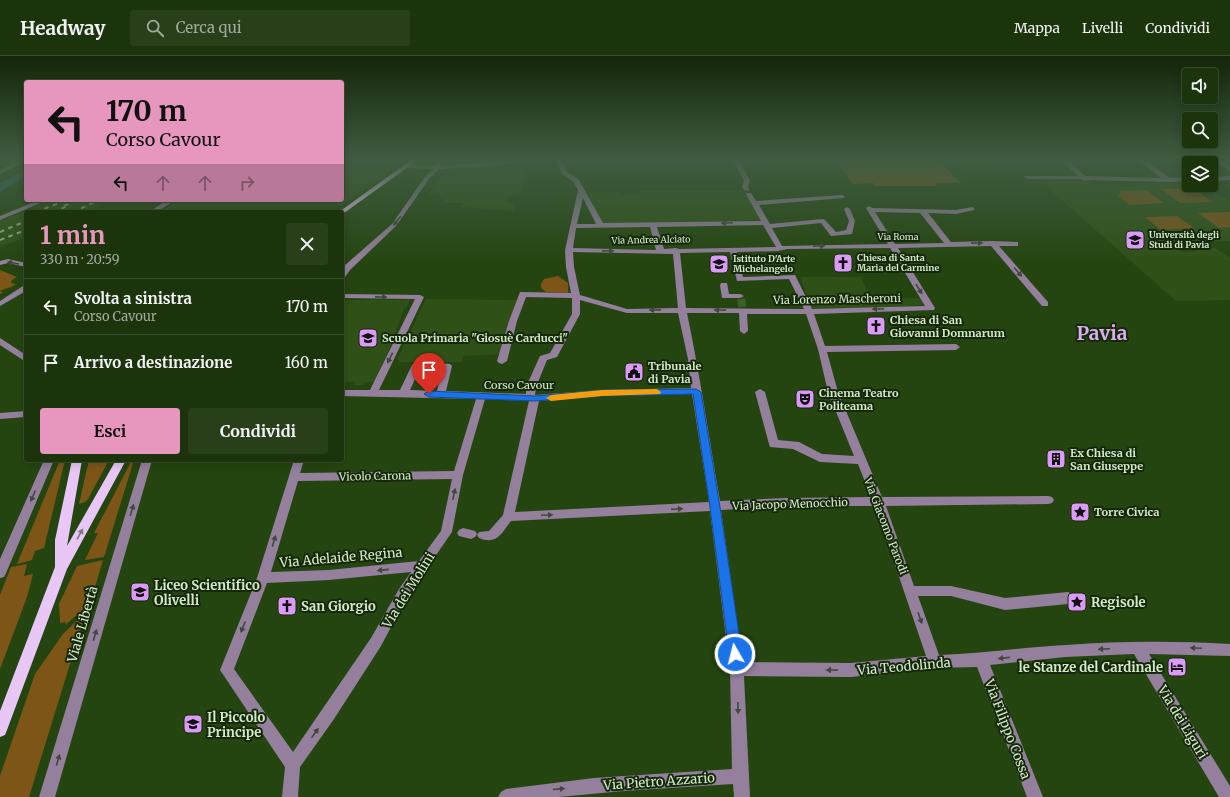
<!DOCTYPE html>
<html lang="it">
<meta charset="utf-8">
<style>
body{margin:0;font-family:Merriweather,serif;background:#293f1a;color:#f1f3f6;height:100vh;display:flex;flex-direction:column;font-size:15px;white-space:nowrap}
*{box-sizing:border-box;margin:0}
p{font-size:13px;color:#a0aa9d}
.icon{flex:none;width:22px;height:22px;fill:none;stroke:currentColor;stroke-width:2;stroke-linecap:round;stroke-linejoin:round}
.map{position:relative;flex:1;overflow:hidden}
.drawer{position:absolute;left:24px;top:154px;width:320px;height:252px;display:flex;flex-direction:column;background:#1c340c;border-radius:4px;box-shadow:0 2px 10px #0003,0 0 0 1px #3a4f2d}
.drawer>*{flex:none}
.banner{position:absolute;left:24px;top:24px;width:320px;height:122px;border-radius:4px;box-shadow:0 2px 10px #0003,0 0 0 1px #3a4f2d;background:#e797bd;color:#111;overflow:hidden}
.controls{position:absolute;left:1182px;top:12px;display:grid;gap:8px}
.controls a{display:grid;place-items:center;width:36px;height:36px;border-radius:4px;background:#1c340c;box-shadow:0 2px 10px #0003,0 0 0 1px #3a4f2d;font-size:20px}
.pin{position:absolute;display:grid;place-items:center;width:34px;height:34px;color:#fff;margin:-41px -17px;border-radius:50% 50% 50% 0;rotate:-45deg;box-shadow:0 0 4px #0007}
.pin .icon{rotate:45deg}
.me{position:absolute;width:44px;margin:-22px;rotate:352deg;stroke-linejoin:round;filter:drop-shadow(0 0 3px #0008)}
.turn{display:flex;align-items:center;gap:14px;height:84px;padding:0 16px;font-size:18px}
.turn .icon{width:52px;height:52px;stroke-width:2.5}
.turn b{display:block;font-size:28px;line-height:34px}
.lanes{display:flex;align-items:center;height:38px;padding:0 16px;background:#0003;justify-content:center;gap:20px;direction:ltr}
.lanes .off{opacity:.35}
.round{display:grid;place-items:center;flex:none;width:42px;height:42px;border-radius:4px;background:#293f1a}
.summary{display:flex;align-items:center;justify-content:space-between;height:68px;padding:0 16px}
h1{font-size:24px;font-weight:700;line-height:30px;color:#e797bd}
.primary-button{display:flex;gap:8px;margin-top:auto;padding:8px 16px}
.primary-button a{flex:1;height:46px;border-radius:4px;background:#e797bd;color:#111;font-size:16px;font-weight:700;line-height:46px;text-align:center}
.primary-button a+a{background:#293f1a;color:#f1f3f6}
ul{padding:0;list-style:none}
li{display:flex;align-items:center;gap:12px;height:56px;padding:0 16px;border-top:1px solid #3a4f2d}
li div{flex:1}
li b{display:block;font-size:15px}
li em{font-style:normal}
header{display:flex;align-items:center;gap:24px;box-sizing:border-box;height:56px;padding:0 20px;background:#1c340c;border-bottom:1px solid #3a4f2d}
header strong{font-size:19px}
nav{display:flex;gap:22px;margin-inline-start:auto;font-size:14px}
.search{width:280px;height:36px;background:#293f1a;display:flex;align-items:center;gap:10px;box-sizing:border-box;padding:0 14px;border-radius:4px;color:#a0aa9d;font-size:15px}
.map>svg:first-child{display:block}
</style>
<header>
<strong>Headway</strong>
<div class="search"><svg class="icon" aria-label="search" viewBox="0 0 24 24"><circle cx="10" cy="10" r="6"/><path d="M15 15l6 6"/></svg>Cerca qui</div>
<nav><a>Mappa</a><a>Livelli</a><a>Condividi</a></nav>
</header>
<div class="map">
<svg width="1230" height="741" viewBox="0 0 1230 741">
<rect width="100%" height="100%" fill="#254510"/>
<g fill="#2f5117">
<path d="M342,104H406L332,156H159L179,144H342Z"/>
<path d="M518,106L523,115L527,114L524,117V120H526L519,139L511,140L507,144L508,146L515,148L513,155L461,151L464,147H447L440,142V138L428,139L442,120H445L448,114Z"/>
<path d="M1057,122L1060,125L1090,124L1095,128L1189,126V129H1211L1215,131L1210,132L1230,145V185H1216L1209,183L1163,184L1175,194H1180L1183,196L1197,195L1194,192H1215L1230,202V244L1176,245L1038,123Z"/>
<path d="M746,134L761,164L602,169L587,136H619L620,139L640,138V135Z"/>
<path d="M51,144H112L87,156H26V181L0,191V165Z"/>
<path d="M800,221H861L871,243L920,242L923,249L870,252L812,253Z"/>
<path d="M426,243L518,244L501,298L463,300L462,306H399L398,302Z"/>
<path d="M343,244H410L406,252H404L396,275H397L379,316L377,326H365L363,329H354L355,326H342V246Z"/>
</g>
<g fill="#7d5617">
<path d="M835,104H938L961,127H936L937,130H875L873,127L853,128Z"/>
<path d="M1192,132L1213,146L1181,147L1161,133Z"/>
<path d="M1146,134L1164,147L1129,149L1117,139L1121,138L1118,135Z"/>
<path d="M1230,156V171L1219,172L1198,157Z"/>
<path d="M1177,160L1194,172L1161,174L1145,161Z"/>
<path d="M0,214L17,221L12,224L11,227L16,228C11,232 6,232 0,235L3,237L0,238Z"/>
<path d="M558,220L568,227V237L546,236L541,232V228L544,223Z"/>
<path d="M60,404H65L44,492L35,495L32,504L17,508Z"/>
<path d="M89,404H109L88,443L85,446L79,448Z"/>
<path d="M132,404H134L104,501L85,504L98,477H94Z"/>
<path d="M103,504L90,548L65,569L66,566L60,567L59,548L77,510Z"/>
<path d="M27,508L24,520L33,518L27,541L0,613V539L11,511Z"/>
<path d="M86,556L29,741H0V720L35,618L63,578Z"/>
</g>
<path fill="#2d6868" d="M26,114V120L0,136V127Z"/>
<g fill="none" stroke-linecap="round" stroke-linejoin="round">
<path stroke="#3f5e2b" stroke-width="8" stroke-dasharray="8 4.5" stroke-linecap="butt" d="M741,243L743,254"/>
<g fill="#94809d" fill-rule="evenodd">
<path d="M20,104H26V105L0,118V114Z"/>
<path d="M436,104H442L441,109L526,104L523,106L480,111L439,113L429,123L396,170L350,214L345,221H342V214L344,210L392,168L425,121L433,113L406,112L403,110L404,109H435Z"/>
<path d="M556,104H562L567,116L579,124L603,167L761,165L746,138L747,137H751L756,145L842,139L845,141L844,142L759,149L770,168L823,163L825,164L836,176L846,174L849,165L844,153L847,151L850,153L855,165L852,178L831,180L821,167L772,172L782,190L888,188L866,152L869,150L872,152L956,154L972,151L974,152V154L956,158L928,157L951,186L992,185L1018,186V190H999L1048,246V250H1042L991,190L898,192L935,252L934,254L814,258L825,290L956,288L960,291L956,294L827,296L838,336L882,441L1048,440L1052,441L1054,444L1052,447L1048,448L886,450L914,530H951L1005,542L1068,536L1072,538L1074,542L1072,546L1068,548L1005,554L951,540H918L939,599C982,598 1024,591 1066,589C1122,585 1174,585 1230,588V600L1149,598L1230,730V741H1219L1134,598L1065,601L990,609L1043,741H1027L977,611L935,612L851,621L744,620L750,741H734L733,728L623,735L559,741H498L501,736L506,733L594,722L732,713L730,613L710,455L511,465C501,478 497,489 479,482L477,479L479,476L489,475L503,459L529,345L485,343L463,419L452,476L407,541L381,590L334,663L300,711L298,741H282L285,711L220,614L257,522L294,404H304L300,417L454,415L476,343L342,340V334H370L415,243L342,242V238L420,239L424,241L379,334H400L412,309L417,306L450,308L452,310L446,335L526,338V331L539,302L540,300L550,297L572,258V242L526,241L517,265L507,305L502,308L499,307L497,305L509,265L520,236L571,237L566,211L565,194L578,134L573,125L562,118ZM583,142L596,168H577ZM875,156L920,157L944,187L895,188ZM763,169L776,191L679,193L676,192L664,193L657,171ZM650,171L656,194L573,192L576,172ZM890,192L925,250L812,253L795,219L743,221L737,196L778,195L787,193ZM573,196L673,198L678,252L627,253L580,239L574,211ZM730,196L737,225L789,223L804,253L686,252L680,197ZM580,244L627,257H678L688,303L691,332L602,334L535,339L536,331L547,304L557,301L580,258ZM687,257H739L740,275L744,278L748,275L747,258H806L818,293L828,336L854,400L822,398L799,386L778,384L765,336L760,333L755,336L769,388L770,391L793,393L820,406L858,408L871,441L787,442L720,445C709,382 700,319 687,257ZM420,312L442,313L437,335L410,334ZM692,338L709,446L515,456L539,345L602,340ZM452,423L441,475L419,505L329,514L271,516L298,425ZM787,450H875L926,600L851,607L743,606L721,454ZM411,516L399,533L371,582L293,696L234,613L267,527L329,524Z"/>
<path d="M733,104H739L750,125L748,130L749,135L744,134L742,130L744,125Z"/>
<path d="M1002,104H1068L1085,120L1161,122L1138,104H1145L1170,122L1189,121V125L1169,126L1088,124L1085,125L1082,123H1027L1024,121L1025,120H1078L1063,106L1004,107L1002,106Z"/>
<path d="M1213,104H1220L1230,110V115Z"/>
<path d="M1230,120V124L1211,125V121Z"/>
<path d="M39,144H48L0,164V160Z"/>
<path d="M167,144H175L157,156H149Z"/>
<path d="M8,203L26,207V211L8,207L0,209V205Z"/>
<path d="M721,227H727L729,238H740L744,240L740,242H722L720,229Z"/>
<path d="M23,230H26V235L0,250V245Z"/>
<path d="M0,282L26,299V306L0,289Z"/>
<path d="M26,355V361L0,363V357Z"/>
<path d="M44,404H54L6,517L4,521L0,522V503Z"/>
<path d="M142,404H152L55,741H39Z"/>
<path d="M463,472L475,475L477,478L475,481L471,483L459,480L457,477L459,474Z"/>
</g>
<g fill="#e8c7f7" fill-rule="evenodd">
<path d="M411,104H418L344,157L339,156Z"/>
<path d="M72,404H82L67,490L116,404H126L67,513L7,674L5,679L0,681V655L55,511V484Z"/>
</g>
<g stroke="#96b087" stroke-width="2" stroke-dasharray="4.5 4.5" stroke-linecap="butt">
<path d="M64,150L77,144"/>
<path d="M36,156L67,144"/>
<path d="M53,156L70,149"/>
<path d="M73,156L99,144"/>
<path d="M0,176L26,165"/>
<path d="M0,184L26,174"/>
</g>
</g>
<defs><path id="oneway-solid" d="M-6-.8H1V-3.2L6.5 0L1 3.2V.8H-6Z"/></defs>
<g fill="#42473e">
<use href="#oneway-solid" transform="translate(397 165) rotate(129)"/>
<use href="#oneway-solid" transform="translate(727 167) rotate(178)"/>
<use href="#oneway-solid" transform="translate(977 187) rotate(-1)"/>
<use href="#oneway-solid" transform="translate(819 190) rotate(-2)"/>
<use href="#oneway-solid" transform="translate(608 195) rotate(1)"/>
<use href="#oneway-solid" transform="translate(13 207) rotate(-170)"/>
<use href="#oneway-solid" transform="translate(1018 216) rotate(49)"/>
<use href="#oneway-solid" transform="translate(919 233) rotate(58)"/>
<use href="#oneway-solid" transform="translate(381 241) rotate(1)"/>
<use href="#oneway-solid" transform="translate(878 253) rotate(179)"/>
<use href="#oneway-solid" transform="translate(655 254) rotate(179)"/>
<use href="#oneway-solid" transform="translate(720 254) rotate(-179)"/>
<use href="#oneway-solid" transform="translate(390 302) rotate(116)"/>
<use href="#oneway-solid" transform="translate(454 438) rotate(-78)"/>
<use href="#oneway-solid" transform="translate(33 440) rotate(113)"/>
<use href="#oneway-solid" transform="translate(677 453) rotate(-3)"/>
<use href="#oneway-solid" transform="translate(132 454) rotate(-73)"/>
<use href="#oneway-solid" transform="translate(547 459) rotate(-3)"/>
<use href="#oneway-solid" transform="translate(274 485) rotate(-74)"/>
<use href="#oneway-solid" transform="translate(383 514) rotate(174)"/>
<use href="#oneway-solid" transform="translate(920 562) rotate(71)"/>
<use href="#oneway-solid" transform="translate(243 571) rotate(112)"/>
<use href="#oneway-solid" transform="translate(95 579) rotate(-74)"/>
<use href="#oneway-solid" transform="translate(1196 592) rotate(-177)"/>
<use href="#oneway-solid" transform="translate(1104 593) rotate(177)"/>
<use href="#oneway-solid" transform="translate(1004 602) rotate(173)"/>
<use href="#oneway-solid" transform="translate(832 614) rotate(-179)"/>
<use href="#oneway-solid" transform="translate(738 652) rotate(89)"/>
<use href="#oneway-solid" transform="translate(315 677) rotate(-54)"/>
<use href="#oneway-solid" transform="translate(58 704) rotate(-74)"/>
<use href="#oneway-solid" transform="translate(559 733) rotate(-5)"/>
</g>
<use fill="#7f7881" href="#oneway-solid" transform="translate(80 478) rotate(-61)"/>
<linearGradient id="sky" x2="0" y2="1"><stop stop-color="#142609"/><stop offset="0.5" stop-color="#405c42"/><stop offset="1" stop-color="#405c42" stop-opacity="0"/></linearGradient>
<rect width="1230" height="207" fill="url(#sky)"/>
<path fill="#1a73e8" stroke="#114b97" d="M696,333L701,336L720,451L742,598L740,602L735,604L731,602L729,598L710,451L693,338L602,340L535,345L429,341L424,338L429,335L535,340L602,334Z"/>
<path fill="#f59e0b" d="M657,333L661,336L660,338L602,340L551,345L546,342L551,339L602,334Z"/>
<defs>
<symbol id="university-square" viewBox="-11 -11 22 22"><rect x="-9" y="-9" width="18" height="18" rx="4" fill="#da9af6" stroke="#16280b"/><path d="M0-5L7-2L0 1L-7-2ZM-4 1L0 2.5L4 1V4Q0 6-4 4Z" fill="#111"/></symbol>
<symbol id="church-square" viewBox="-11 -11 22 22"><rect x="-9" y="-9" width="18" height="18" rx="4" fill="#da9af6" stroke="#16280b"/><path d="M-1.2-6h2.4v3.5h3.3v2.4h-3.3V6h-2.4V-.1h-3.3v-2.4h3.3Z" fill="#111"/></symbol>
<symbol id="school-square" viewBox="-11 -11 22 22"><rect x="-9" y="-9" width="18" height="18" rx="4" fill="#da9af6" stroke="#16280b"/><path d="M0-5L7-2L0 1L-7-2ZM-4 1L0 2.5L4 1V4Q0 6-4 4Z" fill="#111"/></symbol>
<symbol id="civic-square" viewBox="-11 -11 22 22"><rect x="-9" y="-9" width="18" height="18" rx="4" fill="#da9af6" stroke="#16280b"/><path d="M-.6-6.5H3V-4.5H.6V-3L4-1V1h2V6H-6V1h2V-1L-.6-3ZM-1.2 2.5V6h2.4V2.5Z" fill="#111"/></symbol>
<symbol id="theatre-square" viewBox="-11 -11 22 22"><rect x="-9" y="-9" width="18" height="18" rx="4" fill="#da9af6" stroke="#16280b"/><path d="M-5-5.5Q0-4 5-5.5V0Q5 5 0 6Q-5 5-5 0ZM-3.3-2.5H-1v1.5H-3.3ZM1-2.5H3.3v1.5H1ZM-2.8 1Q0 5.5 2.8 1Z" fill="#111"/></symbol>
<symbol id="building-square" viewBox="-11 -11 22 22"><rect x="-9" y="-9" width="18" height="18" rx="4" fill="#da9af6" stroke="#16280b"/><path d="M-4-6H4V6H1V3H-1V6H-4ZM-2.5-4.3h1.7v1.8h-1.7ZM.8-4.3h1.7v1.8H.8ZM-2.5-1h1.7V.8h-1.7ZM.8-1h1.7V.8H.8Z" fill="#111"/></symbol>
<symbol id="sight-square" viewBox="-11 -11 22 22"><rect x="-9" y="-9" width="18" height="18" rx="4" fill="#da9af6" stroke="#16280b"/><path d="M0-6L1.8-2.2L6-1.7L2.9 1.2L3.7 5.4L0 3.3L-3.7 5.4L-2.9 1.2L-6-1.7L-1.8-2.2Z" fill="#111"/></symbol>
<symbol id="hotel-square" viewBox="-11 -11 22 22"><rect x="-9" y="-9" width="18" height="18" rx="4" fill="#da9af6" stroke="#16280b"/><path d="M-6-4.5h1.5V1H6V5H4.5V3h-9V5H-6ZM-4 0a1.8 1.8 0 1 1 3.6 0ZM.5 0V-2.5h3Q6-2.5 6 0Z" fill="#111"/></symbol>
</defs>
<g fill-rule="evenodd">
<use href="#university-square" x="1124" y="173" width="22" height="22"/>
<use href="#church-square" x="832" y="196" width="22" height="22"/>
<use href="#school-square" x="708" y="197" width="22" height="22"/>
<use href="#church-square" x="865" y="259" width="22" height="22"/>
<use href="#school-square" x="357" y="271" width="22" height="22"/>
<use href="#civic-square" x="623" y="305" width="22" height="22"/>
<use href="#theatre-square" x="794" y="332" width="22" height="22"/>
<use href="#building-square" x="1045" y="392" width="22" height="22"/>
<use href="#sight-square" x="1069" y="445" width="22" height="22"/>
<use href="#school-square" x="129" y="525" width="22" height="22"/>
<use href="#sight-square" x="1066" y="535" width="22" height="22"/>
<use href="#church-square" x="276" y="539" width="22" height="22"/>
<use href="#hotel-square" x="1166" y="600" width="22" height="22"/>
<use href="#school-square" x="182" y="657" width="22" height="22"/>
</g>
<g text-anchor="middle" stroke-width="4" stroke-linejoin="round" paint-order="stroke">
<g font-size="9" font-weight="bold" fill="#d2eac6" stroke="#16280b" text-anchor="start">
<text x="1149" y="182">Università degli<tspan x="1149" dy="10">Studi di Pavia</tspan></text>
<text x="857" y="205">Chiesa di Santa<tspan x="857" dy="10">Maria del Carmine</tspan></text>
<text x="733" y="206">Istituto D'Arte<tspan x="733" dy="10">Michelangelo</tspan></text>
</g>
<g font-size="9" fill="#d2eac6" stroke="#16280b">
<text x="898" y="184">Via Roma</text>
<text transform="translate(651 184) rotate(-1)" y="3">Via Andrea Alciato</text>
</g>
<g font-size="11" fill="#d2eac6" stroke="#16280b">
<text transform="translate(837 243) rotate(-1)" y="4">Via Lorenzo Mascheroni</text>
<text x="519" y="333">Corso Cavour</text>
<text transform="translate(375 420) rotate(-1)" y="4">Vicolo Carona</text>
<text transform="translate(790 448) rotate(-2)" y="4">Via Jacopo Menocchio</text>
<text transform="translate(886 470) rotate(69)" y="4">Via Giacomo Parodi</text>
</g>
<g font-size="11" font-weight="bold" fill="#d2eac6" stroke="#16280b" text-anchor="start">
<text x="890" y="268">Chiesa di San<tspan x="890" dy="13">Giovanni Domnarum</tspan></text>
<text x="382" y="286">Scuola Primaria "Giosuè Carducci"</text>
<text x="648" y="314">Tribunale<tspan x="648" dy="13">di Pavia</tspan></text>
<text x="819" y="341">Cinema Teatro<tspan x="819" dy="13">Politeama</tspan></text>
<text x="1070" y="401">Ex Chiesa di<tspan x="1070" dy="13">San Giuseppe</tspan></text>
<text x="1094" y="460">Torre Civica</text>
</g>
<g font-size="13" fill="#d2eac6" stroke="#16280b">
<text transform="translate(341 501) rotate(-5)" y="5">Via Adelaide Regina</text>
<text transform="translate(408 534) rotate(-58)" y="5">Via dei Molini</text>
<text transform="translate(82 568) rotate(-74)" y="5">Viale Libertà</text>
<text transform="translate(904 610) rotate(-5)" y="5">Via Teodolinda</text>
<text transform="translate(1183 666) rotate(59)" y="5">Via dei Liguri</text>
<text transform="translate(1008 673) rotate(69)" y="5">Via Filippo Cossa</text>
<text transform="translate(659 725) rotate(-4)" y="5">Via Pietro Azzario</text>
</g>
<g font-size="13" font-weight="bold" fill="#d2eac6" stroke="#16280b" text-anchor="start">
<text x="154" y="534">Liceo Scientifico<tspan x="154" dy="15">Olivelli</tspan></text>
<text x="1091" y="551">Regisole</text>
<text x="301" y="555">San Giorgio</text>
<text x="1163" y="616" text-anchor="end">le Stanze del Cardinale</text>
<text x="207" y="666">Il Piccolo<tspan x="207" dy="15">Principe</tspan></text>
</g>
<g font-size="19" font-weight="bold" fill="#dcb0f0" stroke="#16280b">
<text x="1102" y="284">Pavia</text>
</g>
</g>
</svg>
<div class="controls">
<a><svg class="icon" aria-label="sound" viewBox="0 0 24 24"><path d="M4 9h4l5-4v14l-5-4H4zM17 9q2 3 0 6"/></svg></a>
<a><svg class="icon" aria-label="search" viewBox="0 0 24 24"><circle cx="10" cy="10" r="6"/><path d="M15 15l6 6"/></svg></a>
<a><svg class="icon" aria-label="layers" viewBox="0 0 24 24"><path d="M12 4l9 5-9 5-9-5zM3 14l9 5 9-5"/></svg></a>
</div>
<div class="pin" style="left:429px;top:338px;background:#d93025"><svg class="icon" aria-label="arrive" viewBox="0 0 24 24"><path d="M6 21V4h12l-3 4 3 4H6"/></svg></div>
<svg class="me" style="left:735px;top:598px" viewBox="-20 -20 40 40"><circle r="17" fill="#1a73e8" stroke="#fff" stroke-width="3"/><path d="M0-11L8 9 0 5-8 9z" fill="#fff"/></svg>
<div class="banner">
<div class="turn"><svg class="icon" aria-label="left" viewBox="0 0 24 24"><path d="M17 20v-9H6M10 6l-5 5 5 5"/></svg><div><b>170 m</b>Corso Cavour</div></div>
<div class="lanes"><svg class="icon" aria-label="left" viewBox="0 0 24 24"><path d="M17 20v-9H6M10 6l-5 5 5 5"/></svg><svg class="icon off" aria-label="ahead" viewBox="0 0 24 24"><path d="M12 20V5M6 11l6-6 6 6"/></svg><svg class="icon off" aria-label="ahead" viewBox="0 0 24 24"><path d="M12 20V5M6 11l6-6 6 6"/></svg><svg class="icon off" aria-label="right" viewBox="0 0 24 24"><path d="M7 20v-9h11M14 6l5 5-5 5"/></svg></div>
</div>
<section class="drawer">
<div class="summary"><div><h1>1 min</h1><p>330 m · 20:59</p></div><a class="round"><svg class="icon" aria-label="close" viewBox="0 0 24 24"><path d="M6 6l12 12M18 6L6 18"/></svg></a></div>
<ul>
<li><svg class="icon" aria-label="left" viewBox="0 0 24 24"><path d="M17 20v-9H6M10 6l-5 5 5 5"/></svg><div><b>Svolta a sinistra</b><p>Corso Cavour</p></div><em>170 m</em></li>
<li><svg class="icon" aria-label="arrive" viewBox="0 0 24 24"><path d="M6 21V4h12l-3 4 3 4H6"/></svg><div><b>Arrivo a destinazione</b></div><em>160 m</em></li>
</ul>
<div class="primary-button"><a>Esci</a><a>Condividi</a></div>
</section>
</div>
